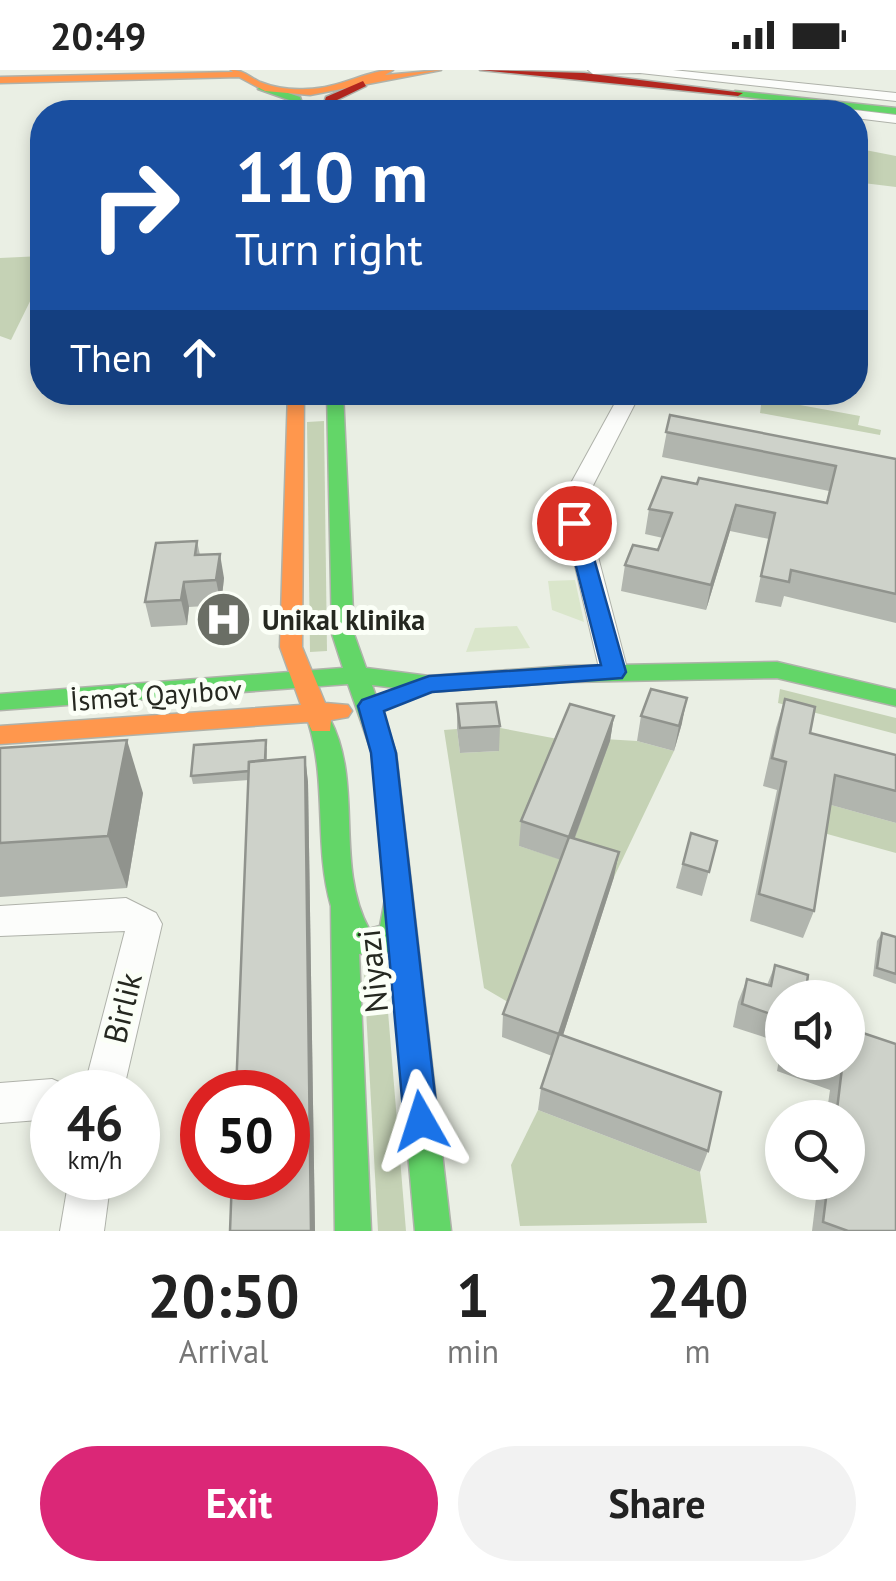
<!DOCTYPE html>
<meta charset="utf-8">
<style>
body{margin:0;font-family:"PT Sans",sans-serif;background:#f2f2f2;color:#222;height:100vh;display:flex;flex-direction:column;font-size:38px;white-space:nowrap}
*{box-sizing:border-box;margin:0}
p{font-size:32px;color:#767676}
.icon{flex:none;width:55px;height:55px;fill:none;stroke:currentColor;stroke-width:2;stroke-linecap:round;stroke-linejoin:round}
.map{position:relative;height:1161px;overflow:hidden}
.drawer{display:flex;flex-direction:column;background:#fff;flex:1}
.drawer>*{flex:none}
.hud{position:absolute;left:30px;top:30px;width:838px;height:305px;border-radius:40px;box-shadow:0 5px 15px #0003;background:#1a4fa0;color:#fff;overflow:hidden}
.fabs{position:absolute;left:765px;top:910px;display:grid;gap:20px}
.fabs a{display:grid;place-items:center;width:100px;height:100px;border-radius:50%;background:#fff;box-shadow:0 5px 15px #0003;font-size:50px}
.speed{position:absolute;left:30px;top:1000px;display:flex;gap:20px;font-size:50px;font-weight:700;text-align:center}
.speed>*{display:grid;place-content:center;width:130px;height:130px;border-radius:50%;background:#fff;box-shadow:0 5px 15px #0003;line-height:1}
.speed small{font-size:25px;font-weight:400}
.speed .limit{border:15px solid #d22;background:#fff;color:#111}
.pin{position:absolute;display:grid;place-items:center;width:85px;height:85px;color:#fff;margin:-42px;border:5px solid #fff;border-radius:50%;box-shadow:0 2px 10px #0007}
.me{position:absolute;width:110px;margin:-55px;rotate:354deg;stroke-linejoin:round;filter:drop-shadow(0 0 8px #0008)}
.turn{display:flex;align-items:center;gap:35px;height:210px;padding:0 40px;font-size:45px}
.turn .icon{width:130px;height:130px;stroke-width:2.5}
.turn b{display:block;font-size:70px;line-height:85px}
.then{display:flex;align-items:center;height:95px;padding:0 40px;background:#0003;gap:20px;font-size:38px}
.eta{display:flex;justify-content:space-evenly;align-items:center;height:170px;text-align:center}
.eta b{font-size:60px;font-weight:700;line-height:70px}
.primary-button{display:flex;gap:20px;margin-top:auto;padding:20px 40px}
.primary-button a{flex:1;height:115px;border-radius:60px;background:#db2777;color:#fff;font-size:40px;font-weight:700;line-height:115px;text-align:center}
.primary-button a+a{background:#f2f2f2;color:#222}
.status{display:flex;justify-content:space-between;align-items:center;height:70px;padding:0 50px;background:#fff;direction:ltr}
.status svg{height:28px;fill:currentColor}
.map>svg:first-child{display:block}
</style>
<div class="status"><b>20:49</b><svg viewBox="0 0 49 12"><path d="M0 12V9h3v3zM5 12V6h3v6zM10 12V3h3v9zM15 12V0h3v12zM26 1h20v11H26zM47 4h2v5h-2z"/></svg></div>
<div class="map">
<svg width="896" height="1161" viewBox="0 0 896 1161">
<rect width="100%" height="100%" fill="#eaefe4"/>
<g fill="#dae6cb">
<path d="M575,510L584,552L552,540L548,511Z"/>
<path d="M517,556L530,578L466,582L475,558Z"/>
</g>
<g fill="#c5d2b5">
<path d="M855,78L896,86V117L855,112Z"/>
<path d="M42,186V207L11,270L0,266V188Z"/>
<path d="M762,328L860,346L858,355L881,360L880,365L760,343Z"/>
<path d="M324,351L327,581L310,582L307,352Z"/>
<path d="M780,619L896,648V664L778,633Z"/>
<path d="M495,657L563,670L519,776L566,791L604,669L637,671L674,681L614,807L567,792L513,935L484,918L444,660L457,659L460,683L499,681Z"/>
<path d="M824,733L896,753V783L820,762Z"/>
<path d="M364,902L385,905L406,1161H378Z"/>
<path d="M538,1040L700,1102L707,1153L520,1156L511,1095Z"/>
</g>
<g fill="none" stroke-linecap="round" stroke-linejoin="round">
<defs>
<g id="street">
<path d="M588,0H673L896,23V31L640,3L593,4Z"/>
<path d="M780,33L842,38L848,42L784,40Z"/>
<path d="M855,40L896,45V53L855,48V42H850Z"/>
<path d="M621,322H641L584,433L628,602L624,609H604L600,602L560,433Z"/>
<path d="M126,828L156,843L162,854L123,1022H83L125,861L0,866V836Z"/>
<path d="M52,1009L66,1015L69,1022H52V1049L0,1053V1013Z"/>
<path d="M69,1108H111L104,1161H60Z"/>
</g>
<g id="fast">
<path d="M261,14L300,27L305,42H295L292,31L258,19Z"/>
<path d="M735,21L896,38V44L738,26Z"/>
<path d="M327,322H343L354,564L366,598L429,606L566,596L777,592L896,620V636L777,608L566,612L429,622L372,615L396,683L451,1161H415L390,882L359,884L371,1161H335L331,836C314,777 327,715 309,655L312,649H330C364,714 334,794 369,859L380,856L385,829L372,683L348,614L0,640V624L343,598L332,564Z"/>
</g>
<g id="slow">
<path d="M231,0C244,0 249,7 260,12C275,18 291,20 307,19C338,19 367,0 393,0L385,5L441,0L310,25L265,21L239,7L0,13V7L233,2Z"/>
<path d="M288,322H304L302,577L325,633L348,635L352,641L348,647L331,650L330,661H312L308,652L0,674V656L301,635L280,577Z"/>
</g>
<g id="jam">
<path d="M480,0L584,3L743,23L738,26Z"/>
<path d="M363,11L366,16L335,31L331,42H321L326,27Z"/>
</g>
</defs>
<use href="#street" stroke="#afb2aa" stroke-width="2"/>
<use href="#fast" stroke="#afb2aa" stroke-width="3"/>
<use href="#slow" stroke="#afb2aa" stroke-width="3"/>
<use href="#jam" stroke="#afb2aa" stroke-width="3"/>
<use href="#street" fill="#fcfdfb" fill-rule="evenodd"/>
<use href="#fast" fill="#63d668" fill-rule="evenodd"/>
<use href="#slow" fill="#ff974d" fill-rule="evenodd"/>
<use href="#jam" fill="#b3261e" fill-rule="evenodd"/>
</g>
<g fill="#b1b5ae">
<path d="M670,345L896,389V553L784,526L781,537L755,532L769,469L730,461L706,540L621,521L625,495L658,480L663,468L645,464L649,439L697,414L826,433L829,421L662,387Z"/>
<path d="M197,471L200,485L224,508L221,535L189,537L187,555L151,557L145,532Z"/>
<path d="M785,629L810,663L896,685V753L831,735L814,841L803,868L750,851L777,720L763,716L776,658Z"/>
<path d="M457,634L500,656L499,681L460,683L457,659Z"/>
<path d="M614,646L610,671L575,768L614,807L563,965L708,1081L700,1102L538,1040L541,1018L552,986L502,967L503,944L561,790L519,776L521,751Z"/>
<path d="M641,646L682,653L674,681L637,671Z"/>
<path d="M0,678L143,723L127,818L0,827Z"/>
<path d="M267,678V690L305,687L308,712L315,1161H230L249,710L193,714L191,706Z"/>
<path d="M691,763L717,771L702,826L676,818Z"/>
<path d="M882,863L896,867V914L873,906L877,871Z"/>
<path d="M775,895L782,928V992H848L896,1161H812L818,1112H848V1048H826L830,1020L777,1001L782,973L733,957L738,932L747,909L767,915Z"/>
</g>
<g fill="#90938d">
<path d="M736,435L730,461L706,540L711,515Z"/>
<path d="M220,484L224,508L221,535L216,510Z"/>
<path d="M184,512L189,537L187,555L181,530Z"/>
<path d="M687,628L682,653L674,681L679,656Z"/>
<path d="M614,646L610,671L566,791L569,767Z"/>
<path d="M127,670L143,723L127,818L108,766Z"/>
<path d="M305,687L308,712L315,1161H311Z"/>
<path d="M619,782L614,807L556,987L559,964Z"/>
</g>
<g fill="#ced2ca" stroke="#90938d" stroke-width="2.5">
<path d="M670,345L896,389V524L791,500L789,512L761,506L775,443L736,435L711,515L625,495L633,475L658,480L672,443L649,439L662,407L697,414L699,408L827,433L836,396L666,362Z"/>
<path d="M197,471L195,485L220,484L216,510L184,512L181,530L145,532L156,473Z"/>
<path d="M651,619L687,628L679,656L641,646Z"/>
<path d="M785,629L815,637L810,663L896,685V721L835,705L814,841L759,824L786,692L772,688Z"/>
<path d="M496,632L500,656L460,658L457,634Z"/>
<path d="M570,634L614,646L569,767L521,751Z"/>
<path d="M127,670L108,766L0,773V678Z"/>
<path d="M266,670L265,690L249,692V701L191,706L194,675Z"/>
<path d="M305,687L311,1161H230L232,1108H288V1022H236L249,692Z"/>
<path d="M691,763L717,771L709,802L683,794Z"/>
<path d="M569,767L619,782L559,964L503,944Z"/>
<path d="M882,863L896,867V904L877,898Z"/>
<path d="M775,895L808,905L805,928H782V948L742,934L747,909L771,916Z"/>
<path d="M848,958L896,974V1161H848L823,1152L828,1112H848V1048H836L842,998L826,992H848Z"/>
<path d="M559,964L721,1022L708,1081L541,1018Z"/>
</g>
<path fill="#1a73e8" stroke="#114b97" stroke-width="2.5" d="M574,447L584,453L626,602L622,608L432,622L384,641L396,683L438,1051L433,1063L421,1068L409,1063L404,1051L371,683L358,636L362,630L429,606L601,595L565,453Z"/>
<defs>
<symbol id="hospital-disc" viewBox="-11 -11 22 22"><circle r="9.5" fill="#6a6e65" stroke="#fbfff7"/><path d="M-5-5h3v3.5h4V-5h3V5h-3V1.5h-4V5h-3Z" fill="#fff"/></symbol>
</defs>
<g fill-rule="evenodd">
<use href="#hospital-disc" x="192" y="518" width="63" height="63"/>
</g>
<g text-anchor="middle" stroke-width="10" stroke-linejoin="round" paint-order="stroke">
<g font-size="28" font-weight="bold" fill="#252820" stroke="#fbfff7" text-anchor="start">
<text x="262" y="560">Unikal klinika</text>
</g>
<g font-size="28" fill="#252820" stroke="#fbfff7">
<text transform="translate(156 625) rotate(-4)" y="10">İsmət Qayıbov</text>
</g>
<g font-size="32" fill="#252820" stroke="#fbfff7">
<text transform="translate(373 901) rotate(-96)" y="11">Niyazi</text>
<text transform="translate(123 938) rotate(-76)" y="11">Birlik</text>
</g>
</g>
</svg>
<div class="fabs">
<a><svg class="icon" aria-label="sound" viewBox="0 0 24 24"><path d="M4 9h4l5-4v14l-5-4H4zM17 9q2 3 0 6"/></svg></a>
<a><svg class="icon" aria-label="search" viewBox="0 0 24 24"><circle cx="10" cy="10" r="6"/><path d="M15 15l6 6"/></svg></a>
</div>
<div class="speed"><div>46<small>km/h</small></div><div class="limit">50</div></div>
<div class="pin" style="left:574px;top:453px;background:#d93025"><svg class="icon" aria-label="arrive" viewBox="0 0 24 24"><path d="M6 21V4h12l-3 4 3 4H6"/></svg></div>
<svg class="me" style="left:421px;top:1051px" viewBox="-20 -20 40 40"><path d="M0-17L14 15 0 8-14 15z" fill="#1a73e8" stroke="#fff" stroke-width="4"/></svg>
<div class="hud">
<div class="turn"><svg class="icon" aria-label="right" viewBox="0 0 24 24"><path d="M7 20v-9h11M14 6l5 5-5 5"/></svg><div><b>110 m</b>Turn right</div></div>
<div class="then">Then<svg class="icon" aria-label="ahead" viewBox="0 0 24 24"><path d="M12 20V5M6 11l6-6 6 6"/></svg></div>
</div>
</div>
<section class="drawer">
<div class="eta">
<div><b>20:50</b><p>Arrival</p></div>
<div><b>1</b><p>min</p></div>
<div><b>240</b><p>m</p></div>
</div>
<div class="primary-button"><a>Exit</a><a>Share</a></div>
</section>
